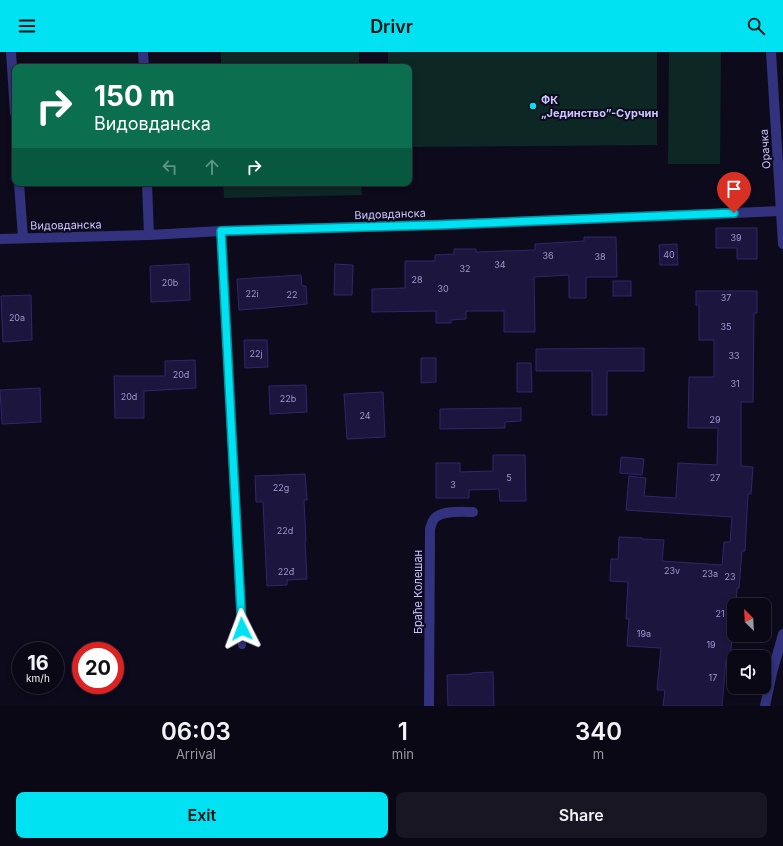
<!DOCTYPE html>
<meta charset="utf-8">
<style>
body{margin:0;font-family:Inter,sans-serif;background:#181622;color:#f1f3f6;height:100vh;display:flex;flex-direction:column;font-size:15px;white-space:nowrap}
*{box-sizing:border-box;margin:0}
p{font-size:13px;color:#999aa0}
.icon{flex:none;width:22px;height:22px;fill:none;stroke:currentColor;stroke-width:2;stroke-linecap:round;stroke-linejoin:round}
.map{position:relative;height:654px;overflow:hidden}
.sheet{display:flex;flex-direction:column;background:#0a0815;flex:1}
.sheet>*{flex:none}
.banner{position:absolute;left:12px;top:12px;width:400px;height:122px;border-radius:8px;box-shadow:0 2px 6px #0003,0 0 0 1px #2a2934;background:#0b6e4f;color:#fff;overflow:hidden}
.needle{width:26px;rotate:336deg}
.tools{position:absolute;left:727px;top:546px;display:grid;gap:8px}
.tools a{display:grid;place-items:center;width:44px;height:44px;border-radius:8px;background:#0a0815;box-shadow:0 2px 6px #0003,0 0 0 1px #2a2934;font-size:20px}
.speed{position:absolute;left:12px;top:590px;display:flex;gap:8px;font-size:20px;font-weight:700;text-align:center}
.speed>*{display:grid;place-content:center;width:52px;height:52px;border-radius:50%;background:#0a0815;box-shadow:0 2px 6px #0003,0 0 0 1px #2a2934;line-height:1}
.speed small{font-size:10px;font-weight:400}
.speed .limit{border:6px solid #d22;background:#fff;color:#111}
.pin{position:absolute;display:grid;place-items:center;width:34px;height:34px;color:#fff;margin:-41px -17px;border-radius:50% 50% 50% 0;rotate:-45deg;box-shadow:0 0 4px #0007}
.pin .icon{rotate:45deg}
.me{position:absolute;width:44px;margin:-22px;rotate:357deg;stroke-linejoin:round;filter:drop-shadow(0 0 3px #0008)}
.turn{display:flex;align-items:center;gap:14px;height:84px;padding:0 16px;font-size:18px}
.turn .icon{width:52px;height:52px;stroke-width:2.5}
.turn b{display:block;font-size:28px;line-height:34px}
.lanes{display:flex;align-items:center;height:38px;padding:0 16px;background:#0003;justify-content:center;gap:20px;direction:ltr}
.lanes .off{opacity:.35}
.eta{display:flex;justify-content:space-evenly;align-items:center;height:68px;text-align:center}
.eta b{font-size:24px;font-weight:600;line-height:28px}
.cta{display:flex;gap:8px;margin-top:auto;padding:8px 16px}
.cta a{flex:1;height:46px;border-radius:8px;background:#00e1f1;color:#111;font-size:16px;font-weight:600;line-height:46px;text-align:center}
.cta a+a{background:#181622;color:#f1f3f6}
header{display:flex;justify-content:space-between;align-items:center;height:52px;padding:0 16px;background:#00e1f1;color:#111;font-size:18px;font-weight:600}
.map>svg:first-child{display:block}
</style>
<header><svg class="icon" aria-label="menu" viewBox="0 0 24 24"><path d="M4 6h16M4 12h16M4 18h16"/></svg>Drivr<svg class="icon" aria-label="search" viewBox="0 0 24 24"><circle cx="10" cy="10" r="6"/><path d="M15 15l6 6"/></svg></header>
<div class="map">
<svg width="783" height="654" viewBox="0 0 783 654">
<rect width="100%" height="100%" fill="#0d0a1c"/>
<g fill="#0d2725">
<rect x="221" y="0" width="138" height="15"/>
<path d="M388,0H657V93L409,95V15H388Z"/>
<path d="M669,0H721L720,112H668Z"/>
<path d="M223,131H361L362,143L224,146Z"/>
</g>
<g fill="#1c153e" stroke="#31266c">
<path d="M716,176H757V207H737V196H716Z"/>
<path d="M584,185H616L617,225H586V246H569V223L534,225L535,280H504V259H466V267L451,268V271H436V259L372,260V237L405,236V209H435V203L454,202V197H476V200L535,198V192L584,189Z"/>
<path d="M677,192L678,213H660L659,193Z"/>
<path d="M189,212L190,248L151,250L150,214Z"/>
<path d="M335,212L353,213L352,243H334Z"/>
<path d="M301,223L302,234H306L307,252L266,256L239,258L237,227Z"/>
<rect x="613" y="229" width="18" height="15"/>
<path d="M696,239H757V261H754L753,350H741V414L753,415L751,442H748L745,499H742L739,536H737L736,553H734V573H733L730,609L726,608L722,654H663L665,638H657L661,596L627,594L629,567H626L628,530L610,529L611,507H618L619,485L642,486V487L664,488L662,509L722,513L724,490H730L732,465L626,458L629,424L646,426L644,444L676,446L678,411L717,413L718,376H688L689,325H714V288H699V253H696Z"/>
<path d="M31,243L32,288L3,290L1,244Z"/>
<path d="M244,288H267L268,315L245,316Z"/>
<path d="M644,296V319H607V363H592V319H536V297Z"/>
<path d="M421,306H436V330L421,331Z"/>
<path d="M195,308L196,336L144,339V366H115L114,324H165V309Z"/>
<path d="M517,311H531L532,340H517Z"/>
<path d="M306,333L307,360L270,362L269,334Z"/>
<path d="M40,336L41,370L2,372L0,338Z"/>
<path d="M383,340L385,385L347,387L344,342Z"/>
<path d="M521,356V369L505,370V376L440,377V357Z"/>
<path d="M493,403H525L526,449H500L499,437L469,438V446H436V411H460V420L493,419Z"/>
<path d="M621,405L644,407L642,423L620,421Z"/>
<path d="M305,422L307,448H304L306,489H305L307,527L287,528V533L267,534L263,450H256L255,424Z"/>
<path d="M493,620L494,654H448L447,623L472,622V621Z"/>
</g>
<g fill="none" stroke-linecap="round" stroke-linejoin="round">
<path stroke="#32327e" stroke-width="8" d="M221,179L242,593"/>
<g stroke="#32327e" stroke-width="10">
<path d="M11,0L15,61"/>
<path d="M143,0L144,15"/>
<path d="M771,0L783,192"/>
<path d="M19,131L23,186"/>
<path d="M147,131L149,183"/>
<path d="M0,187L149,183L221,179L466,172L781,159"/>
<path d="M429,654L430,477C431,473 432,469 435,466C443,458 464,460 473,460"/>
<path d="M765,654L772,621L783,582"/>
</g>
</g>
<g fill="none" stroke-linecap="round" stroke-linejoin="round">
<defs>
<path id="route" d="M242,577L221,179L436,173L734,161"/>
</defs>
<use href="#route" stroke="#00929d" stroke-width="10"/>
<use href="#route" stroke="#00e1f1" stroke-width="7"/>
</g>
<circle fill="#00e1f1" stroke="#0d0a1c" stroke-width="1.5" cx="533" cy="54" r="4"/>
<g text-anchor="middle" stroke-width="4" stroke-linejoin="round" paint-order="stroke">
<g font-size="9" fill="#9e9acf">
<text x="736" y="189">39</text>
<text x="669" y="206">40</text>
<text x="548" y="207">36</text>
<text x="600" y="208">38</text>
<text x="500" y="216">34</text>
<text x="465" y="220">32</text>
<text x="417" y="231">28</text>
<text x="170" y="234">20b</text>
<text x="443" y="240">30</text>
<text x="252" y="245">22i</text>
<text x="292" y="246">22</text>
<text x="726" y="249">37</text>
<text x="17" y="269">20a</text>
<text x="726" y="278">35</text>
<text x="256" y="305">22j</text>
<text x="734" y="307">33</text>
<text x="181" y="326">20đ</text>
<text x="735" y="335">31</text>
<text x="129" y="348">20d</text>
<text x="288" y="350">22b</text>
<text x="365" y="367">24</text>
<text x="715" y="371">29</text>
<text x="509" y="429">5</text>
<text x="715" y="429">27</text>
<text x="453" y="436">3</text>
<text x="281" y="439">22g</text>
<text x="285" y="482">22d</text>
<text x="672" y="522">23v</text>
<text x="286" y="523">22đ</text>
<text x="710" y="525">23a</text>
<text x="730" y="528">23</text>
<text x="720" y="565">21</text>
<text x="644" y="585">19a</text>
<text x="711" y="596">19</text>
<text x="713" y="629">17</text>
</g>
<g font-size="11" font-weight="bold" fill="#cac6ff" stroke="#0d0a1c" text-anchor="start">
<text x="541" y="52">ФК<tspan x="541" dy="13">„Јединство”-Сурчин</tspan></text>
</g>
<g font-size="11" fill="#cac6ff" stroke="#0d0a1c">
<text transform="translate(765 97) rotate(-94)" y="4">Орачка</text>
<text transform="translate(390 162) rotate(-2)" y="4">Видовданска</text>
<text transform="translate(66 173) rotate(-1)" y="4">Видовданска</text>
<text transform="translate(418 540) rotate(-90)" y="4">Браће Колешан</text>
</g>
</g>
</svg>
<div class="tools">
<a><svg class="needle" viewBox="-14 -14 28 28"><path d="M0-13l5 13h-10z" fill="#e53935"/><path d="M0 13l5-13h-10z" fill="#999aa0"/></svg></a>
<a><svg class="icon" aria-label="sound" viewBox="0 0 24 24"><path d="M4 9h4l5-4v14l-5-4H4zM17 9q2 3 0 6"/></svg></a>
</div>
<div class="speed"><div>16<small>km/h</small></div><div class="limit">20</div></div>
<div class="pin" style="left:734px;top:161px;background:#d93025"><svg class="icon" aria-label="arrive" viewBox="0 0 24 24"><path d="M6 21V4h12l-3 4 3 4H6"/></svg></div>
<svg class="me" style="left:242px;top:577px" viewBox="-20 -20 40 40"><path d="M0-17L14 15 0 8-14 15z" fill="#00e1f1" stroke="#fff" stroke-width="4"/></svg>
<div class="banner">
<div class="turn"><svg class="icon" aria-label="right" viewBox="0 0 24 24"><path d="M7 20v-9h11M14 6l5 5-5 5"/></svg><div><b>150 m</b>Видовданска</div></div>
<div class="lanes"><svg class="icon off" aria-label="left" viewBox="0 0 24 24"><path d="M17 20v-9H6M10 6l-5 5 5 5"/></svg><svg class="icon off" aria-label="ahead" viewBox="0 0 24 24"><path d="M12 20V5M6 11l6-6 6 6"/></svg><svg class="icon" aria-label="right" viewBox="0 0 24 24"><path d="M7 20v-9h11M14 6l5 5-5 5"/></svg></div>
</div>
</div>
<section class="sheet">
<div class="eta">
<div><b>06:03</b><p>Arrival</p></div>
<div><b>1</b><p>min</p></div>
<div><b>340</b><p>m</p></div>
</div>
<div class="cta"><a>Exit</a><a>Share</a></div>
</section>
